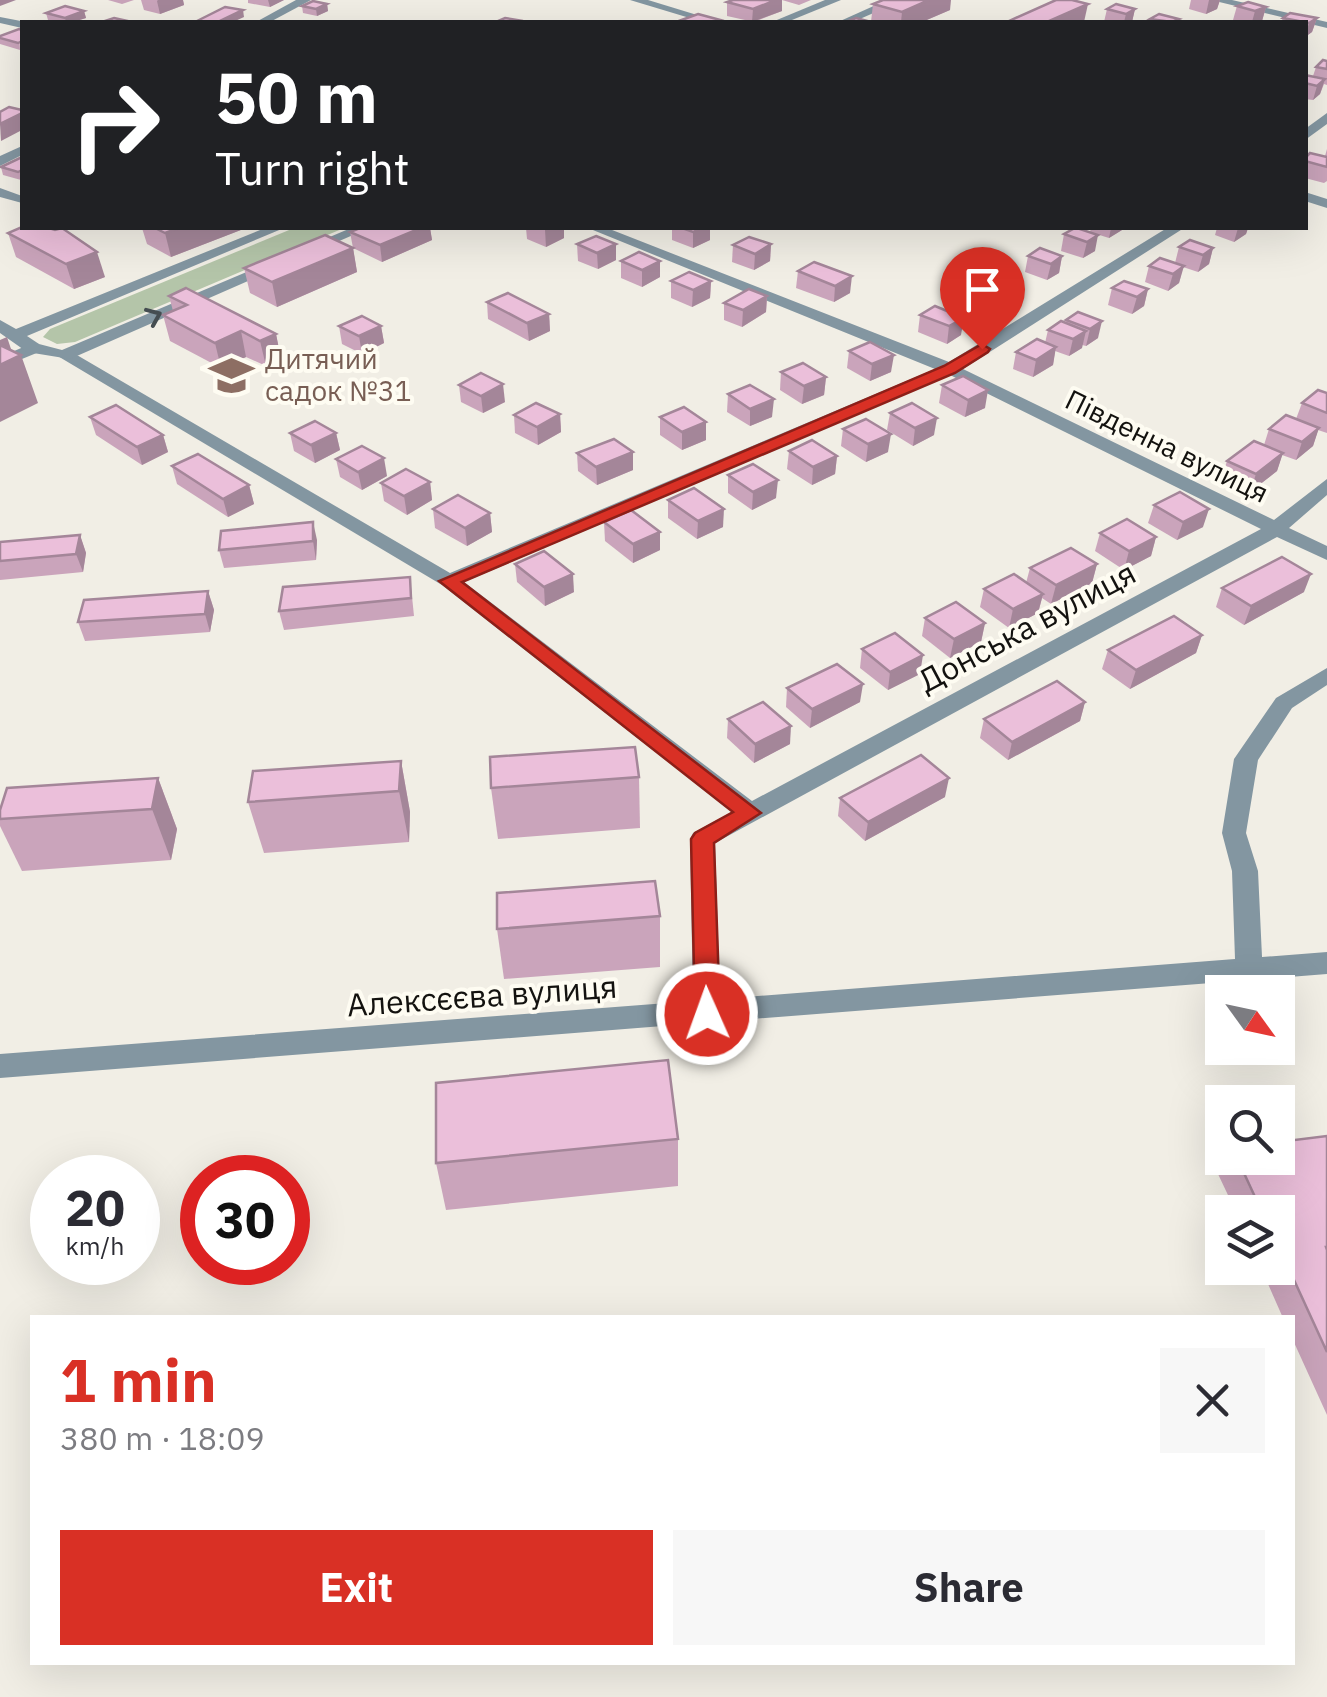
<!DOCTYPE html>
<meta charset="utf-8">
<style>
body{margin:0;font-family:"IBM Plex Sans",sans-serif;background:#f7f7f7;color:#2b2b33;height:100vh;display:flex;flex-direction:column;font-size:38px;white-space:nowrap}
*{box-sizing:border-box;margin:0}
p{font-size:32px;color:#7c7c81}
.icon{flex:none;width:55px;height:55px;fill:none;stroke:currentColor;stroke-width:2;stroke-linecap:round;stroke-linejoin:round}
.map{position:relative;flex:1;overflow:hidden}
.details{position:absolute;left:30px;top:1315px;width:1265px;height:350px;display:flex;flex-direction:column;background:#fff;border-radius:0px;box-shadow:0 10px 40px #0002}
.details>*{flex:none}
.top-card{position:absolute;left:20px;top:20px;width:1288px;height:210px;border-radius:0px;box-shadow:0 10px 40px #0002;background:#202124;color:#fff;overflow:hidden}
.needle{width:65px;rotate:123deg}
.fabs{position:absolute;left:1205px;top:975px;display:grid;gap:20px}
.fabs a{display:grid;place-items:center;width:90px;height:90px;border-radius:0px;background:#fff;box-shadow:0 10px 40px #0002;font-size:50px}
.speed{position:absolute;left:30px;top:1155px;display:flex;gap:20px;font-size:50px;font-weight:700;text-align:center}
.speed>*{display:grid;place-content:center;width:130px;height:130px;border-radius:50%;background:#fff;box-shadow:0 10px 40px #0002;line-height:1}
.speed small{font-size:25px;font-weight:400}
.speed .limit{border:15px solid #d22;background:#fff;color:#111}
.pin{position:absolute;display:grid;place-items:center;width:85px;height:85px;color:#fff;margin:-102px -42px;border-radius:50% 50% 50% 0;rotate:-45deg;box-shadow:0 0 10px #0007}
.pin .icon{rotate:45deg}
.me{position:absolute;width:110px;margin:-55px;rotate:358deg;stroke-linejoin:round;filter:drop-shadow(0 0 8px #0008)}
.turn{display:flex;align-items:center;gap:35px;height:210px;padding:0 30px;font-size:45px}
.turn .icon{width:130px;height:130px;stroke-width:2.5}
.turn b{display:block;font-size:70px;line-height:85px}
.round{display:grid;place-items:center;flex:none;width:105px;height:105px;border-radius:0px;background:#f7f7f7}
.head{display:flex;align-items:center;justify-content:space-between;height:170px;padding:0 30px}
h1{font-size:60px;font-weight:800;line-height:75px;color:#d93025}
.primary-button{display:flex;gap:20px;margin-top:auto;padding:20px 30px}
.primary-button a{flex:1;height:115px;border-radius:0px;background:#d93025;color:#fff;font-size:40px;font-weight:800;line-height:115px;text-align:center}
.primary-button a+a{background:#f7f7f7;color:#2b2b33}
.map>svg:first-child{display:block}
</style>
<div class="map">
<svg width="1327" height="1697" viewBox="0 0 1327 1697">
<rect width="100%" height="100%" fill="#f1eee5"/>
<path fill="#b4c5a9" d="M294,228H344L75,342L57,344L43,337L50,329Z"/>
<g fill="none" stroke-linecap="round" stroke-linejoin="round">
<g fill="#8396a1" fill-rule="evenodd">
<path d="M296,0H311L270,22H256Z"/>
<path d="M630,0H648L720,22H703Z"/>
<path d="M1211,0H1232L1327,22V28Z"/>
<path d="M0,17L26,22L22,28L0,23Z"/>
<path d="M1327,113V124L1305,140V129Z"/>
<path d="M22,146V155L0,166V156Z"/>
<path d="M0,188L22,196V203L0,197Z"/>
<path d="M1305,192L1327,199V208L1305,201Z"/>
<path d="M588,228H607L949,362L1167,228H1184L963,369L1274,520L1327,479V495L1289,528L1327,546V560L1277,537L715,843L720,999L1235,959L1232,871L1222,833L1234,759L1276,698L1327,668V685L1292,708L1258,760L1246,833L1258,871L1262,957L1327,952V974L0,1078V1054L693,1001L690,839L693,833L732,812L442,585L56,355L70,351L450,573L935,369ZM950,375L1261,529L752,801L464,582Z"/>
<path d="M33,343L39,344V352L0,368V357Z"/>
</g>
<g fill="#8396a1" fill-rule="evenodd">
<path d="M825,0H841L787,22H772Z"/>
<path d="M887,0H903L853,22H838Z"/>
<path d="M265,228H284L27,336L39,344L62,350L351,228H369L70,359L27,352L0,333V320L16,329Z"/>
</g>
</g>
<g fill="#caa4bb">
<path d="M108,0H134L122,4Z"/>
<path d="M141,0H183L184,5L160,14L144,10Z"/>
<path d="M248,0H284L270,7L248,3Z"/>
<path d="M733,0H811L799,5L782,0V11L754,22L727,16V2Z"/>
<path d="M1191,0H1220L1217,9L1206,14L1189,9Z"/>
<path d="M327,4L328,11L317,16L303,13L302,6Z"/>
<path d="M873,4L950,10L922,22H871Z"/>
<path d="M1237,6L1266,7L1262,21L1258,22H1242L1233,20Z"/>
<path d="M1107,9H1135L1132,22H1104Z"/>
<path d="M84,11L86,18L73,22H58L48,20L46,13Z"/>
<path d="M1283,18H1317L1312,32L1305,37V22H1281Z"/>
<path d="M19,29L20,50L0,44V36Z"/>
<path d="M1327,61V85L1324,84L1320,94L1313,100L1305,99V75L1313,76L1316,67Z"/>
<path d="M1327,149V181L1324,183L1305,178V158L1325,156Z"/>
<path d="M22,157L21,180L3,175L1,167Z"/>
<path d="M142,228H246L171,257L147,244Z"/>
<path d="M360,228H430L432,240L382,262L353,248L357,272L277,307L250,293L244,268L353,248L350,232Z"/>
<path d="M526,228H564V238L546,247L527,239Z"/>
<path d="M672,228H710V240L693,248L672,240Z"/>
<path d="M1075,228L1095,251L1083,258L1061,251L1064,234Z"/>
<path d="M1091,228H1123L1122,230L1109,238L1090,232Z"/>
<path d="M1217,228H1248L1246,234L1234,242L1215,235Z"/>
<path d="M8,233L105,277L74,289L16,257Z"/>
<path d="M577,244H616V260L598,269L578,261Z"/>
<path d="M771,244L770,261L754,270L732,262L733,245Z"/>
<path d="M1179,247L1213,248L1209,264L1198,272L1183,267L1179,283L1168,291L1145,282L1149,266L1175,263Z"/>
<path d="M1028,256H1062L1059,273L1047,280L1025,272Z"/>
<path d="M621,261L660,277L642,287L621,278Z"/>
<path d="M814,262L850,293L834,302L796,288L798,271Z"/>
<path d="M671,281H711L710,298L692,307L671,298Z"/>
<path d="M980,282H1016L1012,299L1000,307L977,299Z"/>
<path d="M1112,288L1148,289L1144,306L1132,314L1108,305Z"/>
<path d="M169,296L276,334L281,359L266,366L246,357L221,368L170,341L163,315L173,311Z"/>
<path d="M767,296L766,312L742,327L724,320V303Z"/>
<path d="M487,302L549,314L550,331L529,341L488,319Z"/>
<path d="M935,306L961,335L947,344L918,332L920,315Z"/>
<path d="M1078,312L1098,338L1086,346L1082,345V348L1069,356L1055,351L1053,365L1033,377L1013,369L1016,352L1045,343L1048,330L1065,323L1066,320Z"/>
<path d="M339,326H381L384,343L362,354L342,344Z"/>
<path d="M849,351L891,372L870,381L847,368Z"/>
<path d="M781,372L826,377L824,395L802,404L780,390Z"/>
<path d="M459,385L505,402L483,413L461,402Z"/>
<path d="M942,385L985,408L965,417L939,403Z"/>
<path d="M1327,393V433L1318,430L1313,446L1296,460L1282,455L1277,471L1250,492L1221,480L1227,461L1264,445L1269,429L1296,419L1302,403Z"/>
<path d="M728,394L772,417L750,426L727,412Z"/>
<path d="M890,413L934,435L913,446L887,430Z"/>
<path d="M560,414L561,432L538,445L515,433L514,415Z"/>
<path d="M90,417L163,435L168,452L142,465L96,435Z"/>
<path d="M660,417L706,440L682,450L660,435Z"/>
<path d="M843,429L888,452L866,462L841,446Z"/>
<path d="M290,433H336L340,450L315,463L294,451Z"/>
<path d="M789,451L837,456L835,474L812,485L787,469Z"/>
<path d="M577,453L633,470L597,485L578,471Z"/>
<path d="M336,459L387,476L362,490L340,477Z"/>
<path d="M172,466L249,485L254,504L228,517L177,484Z"/>
<path d="M728,475L776,498L752,510L728,493Z"/>
<path d="M430,482L432,500L407,515L384,501L381,483Z"/>
<path d="M668,500L723,527L697,539L668,518Z"/>
<path d="M1154,505L1203,527L1177,540L1148,523Z"/>
<path d="M433,509L490,513L492,532L467,546L435,528Z"/>
<path d="M604,522L660,550L633,563L605,541Z"/>
<path d="M1100,533L1156,537L1151,556L1124,570L1095,551Z"/>
<path d="M80,535L86,553L83,572L0,580V542Z"/>
<path d="M317,540L316,560L224,568L219,550Z"/>
<path d="M515,564L574,592L545,606L517,582Z"/>
<path d="M1097,564L1092,583L1051,604L1042,598L1038,613L1009,628L980,607L984,589L1026,583L1030,568Z"/>
<path d="M410,577L414,616L284,630L279,611Z"/>
<path d="M1222,588L1304,592L1244,625L1216,607Z"/>
<path d="M208,591L214,610L210,632L85,641L78,622Z"/>
<path d="M925,618L985,623L981,642L950,658L922,636Z"/>
<path d="M1202,635L1196,653L1130,689L1102,669L1108,650Z"/>
<path d="M862,649L920,674L888,690L860,668Z"/>
<path d="M787,688L860,702L810,728L786,707Z"/>
<path d="M1085,702L1080,721L1008,760L980,738L984,719Z"/>
<path d="M728,719L790,744L754,763L727,738Z"/>
<path d="M401,761L410,812L409,842L264,853L248,802Z"/>
<path d="M639,777L640,828L498,839L491,788Z"/>
<path d="M158,778L177,829L171,860L22,871L0,826V810Z"/>
<path d="M945,797L865,841L838,816L840,798Z"/>
<path d="M660,916V967L504,979L497,929Z"/>
<path d="M1327,1136V1415L1292,1338V1318H1283L1261,1268H1278V1212H1236L1218,1174L1227,1158H1278Z"/>
<path d="M678,1139V1186L446,1210L436,1163Z"/>
</g>
<g fill="#a48699">
<path d="M0,0H16L0,6Z"/>
<path d="M158,0H183L184,5L160,14L157,1Z"/>
<path d="M268,0H284L270,7Z"/>
<path d="M776,0H782V11L752,22L753,9Z"/>
<path d="M929,0H951L950,10L922,22H901L902,12Z"/>
<path d="M1209,0H1220L1217,9L1206,14Z"/>
<path d="M327,4L328,11L317,16L316,9Z"/>
<path d="M1088,4L1084,22H1047Z"/>
<path d="M1266,7L1262,21L1252,22L1255,11Z"/>
<path d="M1135,9L1132,22H1124L1126,14Z"/>
<path d="M243,10L244,17L233,22H218Z"/>
<path d="M84,11L86,18L73,22H66L65,18Z"/>
<path d="M1317,18L1312,32L1305,37L1309,23Z"/>
<path d="M1325,79L1320,94L1313,100L1317,86Z"/>
<path d="M22,113V130L1,141L0,124Z"/>
<path d="M179,228H246L171,257L165,233Z"/>
<path d="M421,228H430L432,240L382,262L380,245Z"/>
<path d="M551,228H564V238L546,247L545,230Z"/>
<path d="M701,228H710V240L693,248V232Z"/>
<path d="M1111,228H1123L1122,230L1109,238Z"/>
<path d="M1238,228H1248L1246,234L1234,242Z"/>
<path d="M1098,235L1095,251L1083,258L1087,242Z"/>
<path d="M616,244V260L598,269L597,253Z"/>
<path d="M771,244L770,261L754,270L755,254Z"/>
<path d="M353,248L357,272L277,307L272,282Z"/>
<path d="M1213,248L1209,264L1198,272L1203,255Z"/>
<path d="M97,252L105,277L74,289L66,264Z"/>
<path d="M1062,256L1059,273L1047,280L1051,264Z"/>
<path d="M660,261V277L642,287V270Z"/>
<path d="M1184,266L1179,283L1168,291L1173,274Z"/>
<path d="M852,276L850,293L834,302L835,286Z"/>
<path d="M711,281L710,298L692,307L693,290Z"/>
<path d="M1016,282L1012,299L1000,307L1003,290Z"/>
<path d="M1148,289L1144,306L1132,314L1137,297Z"/>
<path d="M767,296L766,312L742,327L743,310Z"/>
<path d="M549,314L550,331L529,341L527,323Z"/>
<path d="M964,318L961,335L947,344L949,326Z"/>
<path d="M1102,321L1098,338L1086,346L1090,329Z"/>
<path d="M381,326L384,343L362,354L359,336Z"/>
<path d="M241,331L246,357L221,368L215,343Z"/>
<path d="M1086,331L1082,348L1069,356L1073,339Z"/>
<path d="M276,334L281,359L266,366L260,341Z"/>
<path d="M7,337L14,358L21,355L38,403L0,422V340Z"/>
<path d="M1056,347L1053,365L1033,377L1036,360Z"/>
<path d="M894,355L891,372L870,381L872,364Z"/>
<path d="M826,377L824,395L802,404L804,386Z"/>
<path d="M503,384L505,402L483,413L481,396Z"/>
<path d="M988,390L985,408L965,417L968,400Z"/>
<path d="M774,399L772,417L750,426V409Z"/>
<path d="M560,414L561,432L538,445L537,427Z"/>
<path d="M937,418L934,435L913,446L915,428Z"/>
<path d="M706,422V440L682,450V432Z"/>
<path d="M1319,428L1313,446L1296,460L1302,442Z"/>
<path d="M336,433L340,450L315,463L311,445Z"/>
<path d="M891,434L888,452L866,462L868,444Z"/>
<path d="M163,435L168,452L142,465L137,447Z"/>
<path d="M633,452V470L597,485L596,467Z"/>
<path d="M1283,453L1277,471L1250,492L1256,474Z"/>
<path d="M837,456L835,474L812,485L813,467Z"/>
<path d="M384,458L387,476L362,490L358,472Z"/>
<path d="M778,480L776,498L752,510L753,492Z"/>
<path d="M430,482L432,500L407,515L404,496Z"/>
<path d="M249,485L254,504L228,517L223,499Z"/>
<path d="M724,509L723,527L697,539L698,521Z"/>
<path d="M1209,509L1203,527L1177,540L1183,522Z"/>
<path d="M490,513L492,532L467,546L465,528Z"/>
<path d="M313,522L317,540L316,560L313,541Z"/>
<path d="M660,532V550L633,563V544Z"/>
<path d="M80,535L86,553L83,572L76,554Z"/>
<path d="M1156,537L1151,556L1124,570L1129,551Z"/>
<path d="M1097,564L1092,583L1051,604L1056,585Z"/>
<path d="M573,574L574,592L545,606L544,587Z"/>
<path d="M1311,574L1304,592L1244,625L1251,606Z"/>
<path d="M208,591L214,610L210,632L205,614Z"/>
<path d="M1043,594L1038,613L1009,628L1013,609Z"/>
<path d="M985,623L981,642L950,658L954,639Z"/>
<path d="M1202,635L1196,653L1130,689L1136,670Z"/>
<path d="M923,655L920,674L888,690L890,672Z"/>
<path d="M863,684L860,702L810,728L812,709Z"/>
<path d="M1085,702L1080,721L1008,760L1012,742Z"/>
<path d="M791,726L790,744L754,763L755,744Z"/>
<path d="M401,761L410,812L409,842L399,791Z"/>
<path d="M158,778L177,829L171,860L152,809Z"/>
<path d="M949,778L945,797L865,841L868,822Z"/>
</g>
<g fill="#ebbfda" stroke="#a48699" stroke-width="2.5">
<path d="M733,0H776L753,9L727,2Z"/>
<path d="M883,0H929L902,12L873,4Z"/>
<path d="M1056,0H1072L1088,4L1047,22H1016L1009,21Z"/>
<path d="M313,1L327,4L316,9L302,6Z"/>
<path d="M1248,2L1266,7L1255,11L1237,6Z"/>
<path d="M1116,4L1135,9L1126,14L1107,9Z"/>
<path d="M65,6L84,11L65,18L46,13Z"/>
<path d="M225,7L243,10L218,22H195Z"/>
<path d="M1290,13L1317,18L1309,23L1283,18Z"/>
<path d="M698,14L724,21L676,22Z"/>
<path d="M1159,14L1179,19L1172,22L1150,19Z"/>
<path d="M114,18L132,22H102Z"/>
<path d="M505,18L523,21L496,22Z"/>
<path d="M856,18L871,22H846Z"/>
<path d="M19,29L22,30V41L18,43L0,38V36Z"/>
<path d="M1323,60L1327,61V69L1316,67Z"/>
<path d="M1305,75L1325,79L1317,86L1305,83Z"/>
<path d="M9,107L22,110V113L0,124V112Z"/>
<path d="M1310,153L1327,157V167L1305,161V158Z"/>
<path d="M22,157V170L18,172L1,167Z"/>
<path d="M22,227L49,228L55,230L62,228L97,252L66,264L8,233Z"/>
<path d="M155,228H179L165,233Z"/>
<path d="M360,228H421L380,245L350,232Z"/>
<path d="M682,228H701L693,232Z"/>
<path d="M1075,228H1077L1098,235L1087,242L1064,234Z"/>
<path d="M325,235L353,248L272,282L244,268Z"/>
<path d="M596,236L616,244L597,253L577,244Z"/>
<path d="M749,237L771,244L755,254L733,245Z"/>
<path d="M1190,240L1213,248L1203,255L1179,247Z"/>
<path d="M1040,248L1062,256L1051,264L1028,256Z"/>
<path d="M639,252L660,261L642,270L621,261Z"/>
<path d="M1160,258L1184,266L1173,274L1149,266Z"/>
<path d="M814,262L852,276L835,286L798,271Z"/>
<path d="M689,272L711,281L693,290L671,281Z"/>
<path d="M993,274L1016,282L1003,290L980,282Z"/>
<path d="M1124,281L1148,289L1137,297L1112,288Z"/>
<path d="M186,288L276,334L260,341L241,331L215,343L163,315L187,305L169,296Z"/>
<path d="M749,289L767,296L743,310L724,303Z"/>
<path d="M508,293L549,314L527,323L487,302Z"/>
<path d="M935,306L964,318L949,326L920,315Z"/>
<path d="M1078,312L1102,321L1090,329L1066,320Z"/>
<path d="M362,316L381,326L359,336L339,326Z"/>
<path d="M1061,321L1086,331L1073,339L1048,330Z"/>
<path d="M1037,339L1056,347L1036,360L1016,352Z"/>
<path d="M870,342L894,355L872,364L849,351Z"/>
<path d="M0,345L21,355L0,365Z"/>
<path d="M803,363L826,377L804,386L781,372Z"/>
<path d="M481,373L503,384L481,396L459,385Z"/>
<path d="M963,376L988,390L968,400L942,385Z"/>
<path d="M750,385L774,399L750,409L728,394Z"/>
<path d="M1318,390L1327,393V413L1302,403Z"/>
<path d="M536,403L560,414L537,427L514,415Z"/>
<path d="M912,403L937,418L915,428L890,413Z"/>
<path d="M116,405L163,435L137,447L90,417Z"/>
<path d="M684,407L706,422L682,432L660,417Z"/>
<path d="M1286,415L1319,428L1302,442L1269,429Z"/>
<path d="M866,419L891,434L868,444L843,429Z"/>
<path d="M315,421L336,433L311,445L290,433Z"/>
<path d="M614,439L633,452L596,467L577,453Z"/>
<path d="M812,440L837,456L813,467L789,451Z"/>
<path d="M1254,441L1283,453L1256,474L1227,461Z"/>
<path d="M362,446L384,458L358,472L336,459Z"/>
<path d="M198,454L249,485L223,499L172,466Z"/>
<path d="M753,464L778,480L753,492L728,475Z"/>
<path d="M406,469L430,482L404,496L381,483Z"/>
<path d="M694,488L724,509L698,521L668,500Z"/>
<path d="M1180,492L1209,509L1183,522L1154,505Z"/>
<path d="M458,495L490,513L465,528L433,509Z"/>
<path d="M631,510L660,532L633,544L604,522Z"/>
<path d="M1127,519L1156,537L1129,551L1100,533Z"/>
<path d="M313,522V541L219,550L221,531Z"/>
<path d="M80,535L76,554L0,561V542Z"/>
<path d="M1071,548L1097,564L1056,585L1030,568Z"/>
<path d="M544,551L573,574L544,587L515,564Z"/>
<path d="M1282,557L1311,574L1251,606L1222,588Z"/>
<path d="M1014,574L1043,594L1013,609L984,589Z"/>
<path d="M410,577L411,598L279,611L283,587Z"/>
<path d="M208,591L205,614L78,622L84,600Z"/>
<path d="M956,602L985,623L954,639L925,618Z"/>
<path d="M1174,616L1202,635L1136,670L1108,650Z"/>
<path d="M895,633L923,655L890,672L862,649Z"/>
<path d="M837,664L863,684L812,709L787,688Z"/>
<path d="M1057,681L1085,702L1012,742L984,719Z"/>
<path d="M763,702L791,726L755,744L728,719Z"/>
<path d="M635,747L639,777L491,788L490,757Z"/>
<path d="M921,755L949,778L868,822L840,798Z"/>
<path d="M401,761L399,791L248,802L253,771Z"/>
<path d="M158,778L152,809L0,819V810L7,788Z"/>
<path d="M655,881L660,916L497,929V893Z"/>
<path d="M668,1060L678,1139L436,1163V1083Z"/>
<path d="M1327,1136V1247H1326L1327,1250V1352L1278,1245V1212H1262L1237,1158H1278V1142Z"/>
</g>
<defs><path id="oneway-chevron" d="M-2-3.5L2.5 0L-2 3.5" fill="none" stroke-width="1.6" stroke-linecap="round" stroke-linejoin="round" transform="scale(2.5)"/></defs>
<use stroke="#454d51" href="#oneway-chevron" transform="translate(154 316) rotate(-23)"/>
<path fill="#d93025" stroke="#8d1f18" stroke-width="2.5" d="M982,344L990,349L988,352L955,373L462,582L761,813L714,843L720,1014L716,1021H698L695,1014L691,839L695,833L733,812L439,581L944,366Z"/>
<defs>
<symbol id="school-bare" viewBox="-9 -9 18 18"><path d="M0-5L7-2L0 1L-7-2ZM-4 1L0 2.5L4 1V4Q0 6-4 4Z" fill="#8d6e63" stroke="#fefcf2" stroke-width="2.5" paint-order="stroke"/></symbol>
</defs>
<g fill-rule="evenodd">
<use href="#school-bare" x="200" y="344" width="63" height="63"/>
</g>
<g text-anchor="middle" stroke-width="8" stroke-linejoin="round" paint-order="stroke">
<g font-size="28" fill="#785e54" stroke="#fefcf2" text-anchor="start">
<text x="265" y="369">Дитячий<tspan x="265" dy="32">садок №31</tspan></text>
</g>
<g font-size="28" fill="#13120f" stroke="#fefcf2">
<text transform="translate(1167 446) rotate(26)" y="10">Південна вулиця</text>
</g>
<g font-size="32" fill="#13120f" stroke="#fefcf2">
<text transform="translate(1027 627) rotate(-28)" y="11">Донська вулиця</text>
<text transform="translate(482 996) rotate(-4)" y="11">Алексєєва вулиця</text>
</g>
</g>
</svg>
<div class="fabs">
<a><svg class="needle" viewBox="-14 -14 28 28"><path d="M0-13l5 13h-10z" fill="#e53935"/><path d="M0 13l5-13h-10z" fill="#7c7c81"/></svg></a>
<a><svg class="icon" aria-label="search" viewBox="0 0 24 24"><circle cx="10" cy="10" r="6"/><path d="M15 15l6 6"/></svg></a>
<a><svg class="icon" aria-label="layers" viewBox="0 0 24 24"><path d="M12 4l9 5-9 5-9-5zM3 14l9 5 9-5"/></svg></a>
</div>
<div class="speed"><div>20<small>km/h</small></div><div class="limit">30</div></div>
<div class="pin" style="left:982px;top:349px;background:#d93025"><svg class="icon" aria-label="arrive" viewBox="0 0 24 24"><path d="M6 21V4h12l-3 4 3 4H6"/></svg></div>
<svg class="me" style="left:707px;top:1014px" viewBox="-20 -20 40 40"><circle r="17" fill="#d93025" stroke="#fff" stroke-width="3"/><path d="M0-11L8 9 0 5-8 9z" fill="#fff"/></svg>
<div class="top-card">
<div class="turn"><svg class="icon" aria-label="right" viewBox="0 0 24 24"><path d="M7 20v-9h11M14 6l5 5-5 5"/></svg><div><b>50 m</b>Turn right</div></div>
</div>
<section class="details">
<div class="head"><div><h1>1 min</h1><p>380 m · 18:09</p></div><a class="round"><svg class="icon" aria-label="close" viewBox="0 0 24 24"><path d="M6 6l12 12M18 6L6 18"/></svg></a></div>
<div class="primary-button"><a>Exit</a><a>Share</a></div>
</section>
</div>
